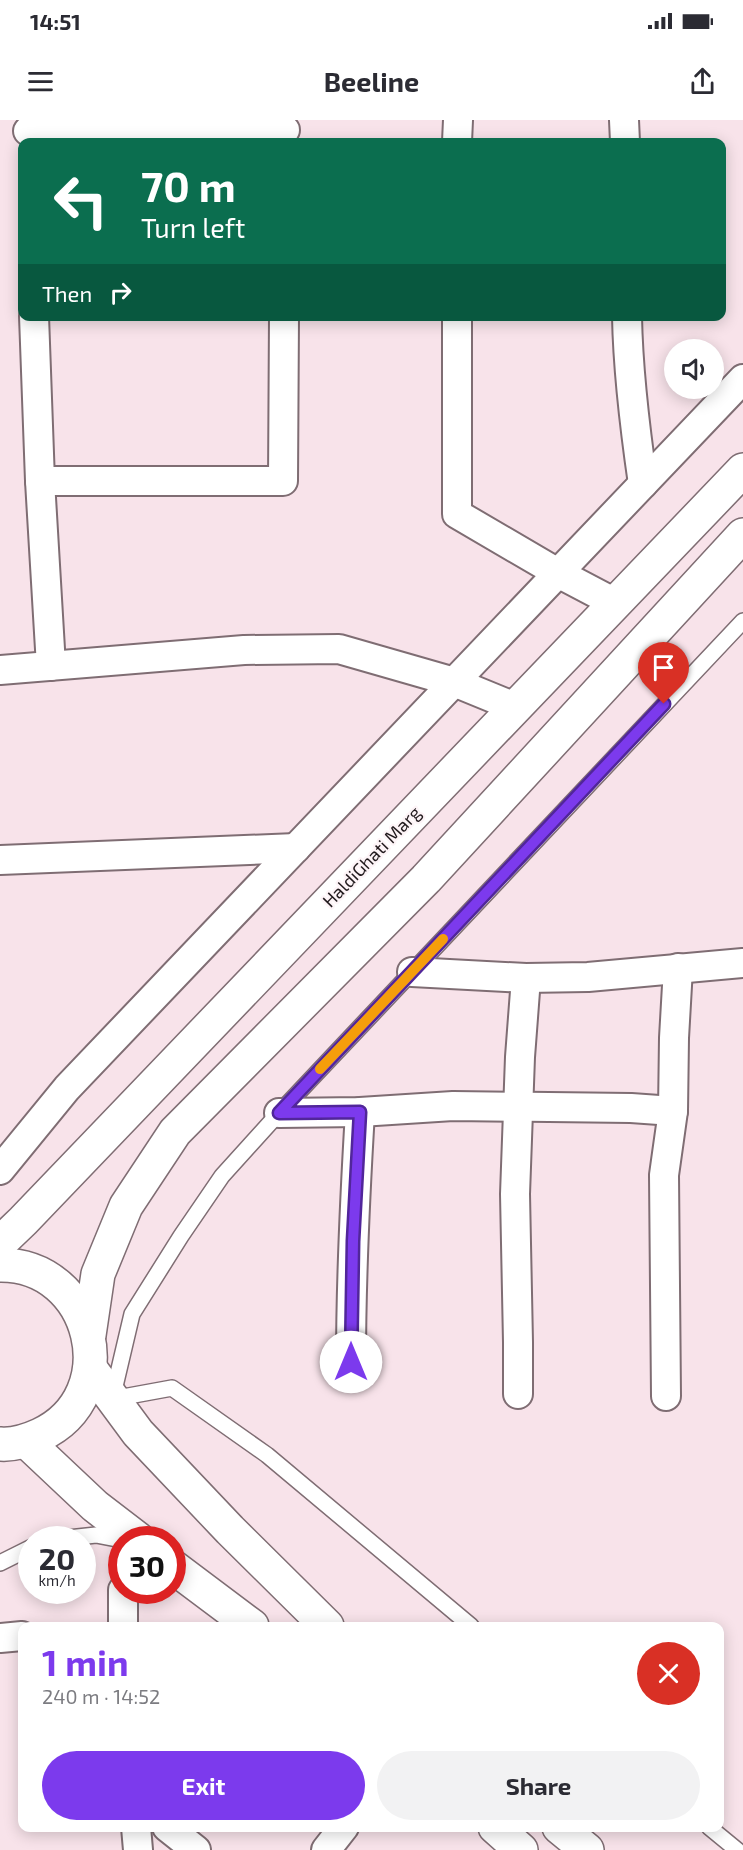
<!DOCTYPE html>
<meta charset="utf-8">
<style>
body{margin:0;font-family:"Exo 2",sans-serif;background:#f2f2f3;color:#2b2b33;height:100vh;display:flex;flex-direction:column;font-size:22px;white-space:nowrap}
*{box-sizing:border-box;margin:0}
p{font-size:20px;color:#7c7c81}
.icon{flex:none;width:33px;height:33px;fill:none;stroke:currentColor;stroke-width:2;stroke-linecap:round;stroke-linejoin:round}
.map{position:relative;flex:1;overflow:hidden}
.sheet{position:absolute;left:18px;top:1502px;width:706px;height:210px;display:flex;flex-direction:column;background:#fff;border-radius:12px;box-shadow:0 3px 15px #0003}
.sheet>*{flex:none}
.guide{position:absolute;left:18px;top:18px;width:708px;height:183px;border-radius:12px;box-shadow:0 3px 15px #0003;background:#0b6e4f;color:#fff;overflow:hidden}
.controls{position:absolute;left:664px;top:219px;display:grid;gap:12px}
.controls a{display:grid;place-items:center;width:60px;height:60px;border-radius:50%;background:#fff;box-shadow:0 3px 15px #0003;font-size:30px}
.speed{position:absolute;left:18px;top:1406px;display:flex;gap:12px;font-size:30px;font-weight:700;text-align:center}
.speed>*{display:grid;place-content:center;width:78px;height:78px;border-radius:50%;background:#fff;box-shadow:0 3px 15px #0003;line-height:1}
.speed small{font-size:15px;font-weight:400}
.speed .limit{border:9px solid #d22;background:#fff;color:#111}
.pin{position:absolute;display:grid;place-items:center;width:51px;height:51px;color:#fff;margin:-62px -26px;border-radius:50% 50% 50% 0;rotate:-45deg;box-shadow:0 0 6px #0007}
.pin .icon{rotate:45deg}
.me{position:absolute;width:66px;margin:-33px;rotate:0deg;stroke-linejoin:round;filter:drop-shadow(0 0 4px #0008)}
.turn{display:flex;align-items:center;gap:21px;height:126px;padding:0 24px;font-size:27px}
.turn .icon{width:78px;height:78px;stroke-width:2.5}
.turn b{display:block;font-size:42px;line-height:51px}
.then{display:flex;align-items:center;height:57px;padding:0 24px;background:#0003;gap:12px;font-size:22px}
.round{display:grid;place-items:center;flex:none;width:63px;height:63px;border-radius:32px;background:#f2f2f3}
.headline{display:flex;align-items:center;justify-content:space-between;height:102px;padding:0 24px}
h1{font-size:36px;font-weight:700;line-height:45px;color:#7c3aed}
.cta{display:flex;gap:12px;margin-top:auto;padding:12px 24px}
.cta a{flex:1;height:69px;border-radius:36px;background:#7c3aed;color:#fff;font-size:24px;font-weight:700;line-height:69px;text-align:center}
.cta a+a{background:#f2f2f3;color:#2b2b33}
.status{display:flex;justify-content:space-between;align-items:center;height:42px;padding:0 30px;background:#fff;direction:ltr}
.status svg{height:16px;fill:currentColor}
header{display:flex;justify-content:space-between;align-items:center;height:78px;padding:0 24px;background:#fff;font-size:27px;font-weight:700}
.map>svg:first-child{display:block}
</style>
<div class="status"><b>14:51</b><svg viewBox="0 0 49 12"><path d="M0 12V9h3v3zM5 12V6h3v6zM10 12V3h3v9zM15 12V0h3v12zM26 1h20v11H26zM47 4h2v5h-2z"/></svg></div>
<header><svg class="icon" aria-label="menu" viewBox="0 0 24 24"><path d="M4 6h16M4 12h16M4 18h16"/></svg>Beeline<svg class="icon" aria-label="share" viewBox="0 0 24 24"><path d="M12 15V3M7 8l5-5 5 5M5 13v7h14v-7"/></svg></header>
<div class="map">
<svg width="743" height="1730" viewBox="0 0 743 1730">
<rect width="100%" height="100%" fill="#f8e3ea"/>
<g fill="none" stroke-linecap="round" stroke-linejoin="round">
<defs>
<g id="lane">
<path d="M59,1419L96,1415L122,1420"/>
<path d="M0,1443L32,1427"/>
<path d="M471,1506L267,1335L172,1268L112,1279L132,1194L181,1116L222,1056L279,993L743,501"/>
<path d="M709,1707L737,1730"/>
</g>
<g id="street">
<path d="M624,0L625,22"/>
<path d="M28,11L285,10"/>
<path d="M457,22L458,0"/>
<path d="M34,196L40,361L51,546"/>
<path d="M457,196V394L558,453L615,483"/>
<path d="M627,196C628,252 635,309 643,364"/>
<path d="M40,361H283L284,196"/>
<path d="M0,550L244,530L339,529L454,562L515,587"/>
<path d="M0,740L296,728"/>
<path d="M412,852L526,858L588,857L743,843"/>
<path d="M279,993L360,992L453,986L631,988L673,991"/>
<path d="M0,1050L67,968L743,259"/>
<path d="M351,1242C351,1159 355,1075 360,992"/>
<path d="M518,1274V1222L515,1074L520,937L526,858"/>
<path d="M666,1276L664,1055L673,991L674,918L678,848"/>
<path d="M123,1506V1470"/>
<path d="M0,1518L22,1516"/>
<path d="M136,1707L138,1730"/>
<path d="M167,1707L196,1730"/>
<path d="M326,1730L344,1707"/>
</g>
<g id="secondary">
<path d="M0,1123L23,1101L743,350"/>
<path d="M0,1145C94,1144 126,1275 40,1315C27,1321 14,1325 0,1324"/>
<path d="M89,1215L98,1154L126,1086L175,1012L426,759L743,415"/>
<path d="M90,1248L138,1313L230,1410L327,1506"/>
<path d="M26,1321L95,1386L138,1419"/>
<path d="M172,1446L252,1506"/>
<path d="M495,1707L521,1730"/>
<path d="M559,1707L587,1730"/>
</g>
</defs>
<use href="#lane" stroke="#7f6d73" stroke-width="18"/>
<use href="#street" stroke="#7f6d73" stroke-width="32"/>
<use href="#secondary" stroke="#7f6d73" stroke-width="36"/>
<use href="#lane" stroke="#fff" stroke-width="15"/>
<use href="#street" stroke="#fff" stroke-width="28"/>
<use href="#secondary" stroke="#fff" stroke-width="33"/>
</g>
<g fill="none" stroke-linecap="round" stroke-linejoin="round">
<defs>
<path id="route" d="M351,1242L353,1121L360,992L279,993L664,584"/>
</defs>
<use href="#route" stroke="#51269a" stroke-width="15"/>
<use href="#route" stroke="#7c3aed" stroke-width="10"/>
<path stroke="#f59e0b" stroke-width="10" d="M320,949L443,819"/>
</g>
<g text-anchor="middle" stroke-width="4.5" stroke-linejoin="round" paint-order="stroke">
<g font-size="18" fill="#211a1d" stroke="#fdf4f7">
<text transform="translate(372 737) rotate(-46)" y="6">HaldiGhati Marg</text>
</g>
</g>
</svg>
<div class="controls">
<a><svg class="icon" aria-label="sound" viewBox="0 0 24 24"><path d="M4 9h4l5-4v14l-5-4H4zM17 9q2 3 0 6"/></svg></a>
</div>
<div class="speed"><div>20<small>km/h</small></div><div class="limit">30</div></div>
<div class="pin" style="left:664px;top:584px;background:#d93025"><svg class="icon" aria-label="arrive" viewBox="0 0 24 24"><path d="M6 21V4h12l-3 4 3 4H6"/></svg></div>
<svg class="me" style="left:351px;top:1242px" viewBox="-20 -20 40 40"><circle r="19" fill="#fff"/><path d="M0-13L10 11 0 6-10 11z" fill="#7c3aed"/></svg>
<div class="guide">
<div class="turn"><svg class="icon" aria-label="left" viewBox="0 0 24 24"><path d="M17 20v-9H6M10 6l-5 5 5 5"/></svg><div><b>70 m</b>Turn left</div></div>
<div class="then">Then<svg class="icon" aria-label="right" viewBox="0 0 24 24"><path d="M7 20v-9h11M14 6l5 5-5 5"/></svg></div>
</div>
<section class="sheet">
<div class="headline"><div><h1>1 min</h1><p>240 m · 14:52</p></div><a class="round" style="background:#d93025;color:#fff"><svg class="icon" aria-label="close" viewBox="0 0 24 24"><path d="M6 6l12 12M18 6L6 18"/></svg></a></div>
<div class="cta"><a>Exit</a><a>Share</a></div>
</section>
</div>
